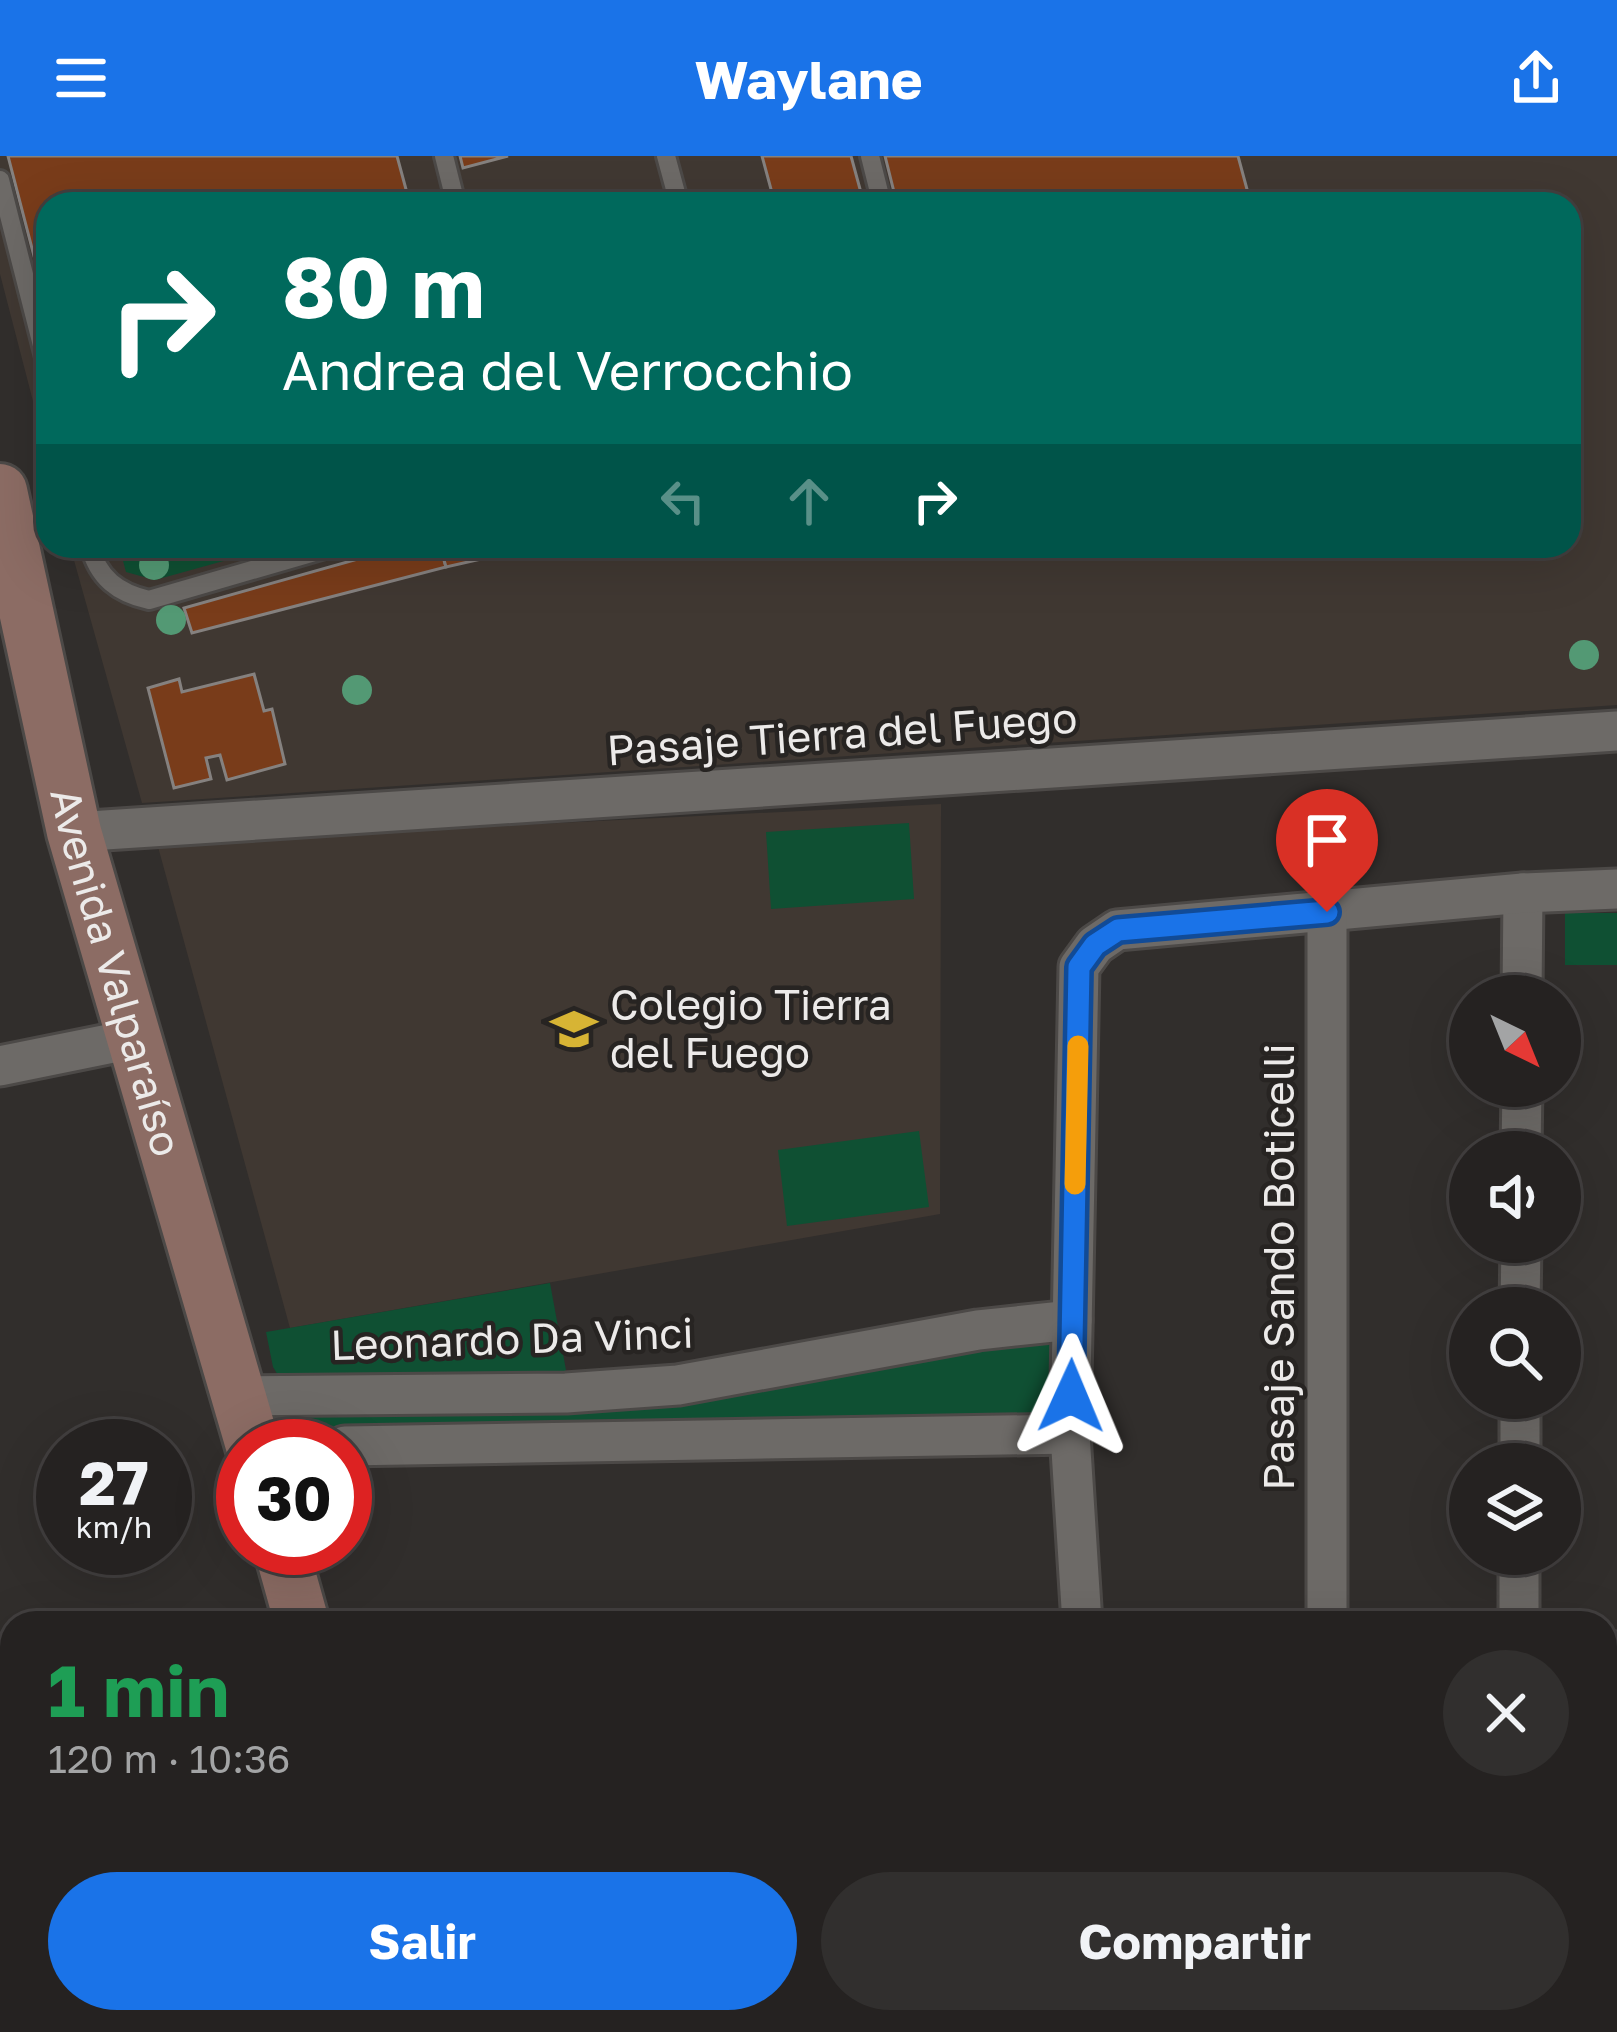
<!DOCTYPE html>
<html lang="es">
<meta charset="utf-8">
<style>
body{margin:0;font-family:"Golos Text",sans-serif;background:#312f2e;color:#f1f3f6;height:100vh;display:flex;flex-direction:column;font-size:45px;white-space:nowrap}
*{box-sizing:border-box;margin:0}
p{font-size:39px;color:#a3a4a5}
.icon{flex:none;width:66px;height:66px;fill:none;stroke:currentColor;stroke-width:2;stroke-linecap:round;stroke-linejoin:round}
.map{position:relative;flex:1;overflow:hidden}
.details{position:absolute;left:0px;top:1455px;width:1617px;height:423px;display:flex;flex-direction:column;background:#252221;border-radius:36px 36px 0 0;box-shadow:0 12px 48px #0002,0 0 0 3px #423f3f}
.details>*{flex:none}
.guide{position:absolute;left:36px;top:36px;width:1545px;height:366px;border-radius:36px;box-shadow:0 12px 48px #0002,0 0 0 3px #423f3f;background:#00695c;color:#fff;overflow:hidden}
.needle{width:78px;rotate:137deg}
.fabs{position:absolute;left:1449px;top:819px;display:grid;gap:24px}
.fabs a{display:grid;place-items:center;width:132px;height:132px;border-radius:50%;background:#252221;box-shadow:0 12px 48px #0002,0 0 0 3px #423f3f;font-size:60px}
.speed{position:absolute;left:36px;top:1263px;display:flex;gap:24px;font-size:60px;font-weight:700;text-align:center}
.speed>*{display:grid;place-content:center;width:156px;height:156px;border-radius:50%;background:#252221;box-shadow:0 12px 48px #0002,0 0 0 3px #423f3f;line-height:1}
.speed small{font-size:30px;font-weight:400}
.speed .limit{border:18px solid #d22;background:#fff;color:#111}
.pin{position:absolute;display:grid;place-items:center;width:102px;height:102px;color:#fff;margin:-123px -51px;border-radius:50% 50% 50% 0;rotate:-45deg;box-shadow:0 0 12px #0007}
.pin .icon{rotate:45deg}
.me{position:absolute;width:132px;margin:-66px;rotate:1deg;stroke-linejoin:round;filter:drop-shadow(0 0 9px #0008)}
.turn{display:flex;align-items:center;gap:42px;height:252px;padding:0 48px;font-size:54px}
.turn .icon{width:156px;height:156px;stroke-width:2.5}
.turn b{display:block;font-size:84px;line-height:102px}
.lanes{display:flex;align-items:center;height:114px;padding:0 48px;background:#0003;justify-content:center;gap:60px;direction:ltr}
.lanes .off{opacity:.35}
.round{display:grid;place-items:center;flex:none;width:126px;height:126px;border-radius:63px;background:#312f2e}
.head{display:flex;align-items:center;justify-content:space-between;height:204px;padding:0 48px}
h1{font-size:72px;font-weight:700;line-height:90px;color:#1e9e55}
.primary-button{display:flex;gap:24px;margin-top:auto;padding:24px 48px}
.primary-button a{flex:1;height:138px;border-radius:72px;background:#1a73e8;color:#fff;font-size:48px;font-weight:700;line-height:138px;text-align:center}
.primary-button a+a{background:#312f2e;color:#f1f3f6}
header{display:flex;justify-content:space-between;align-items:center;height:156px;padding:0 48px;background:#1a73e8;color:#fff;font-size:54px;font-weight:700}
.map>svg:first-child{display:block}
</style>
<header><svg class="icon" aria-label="menu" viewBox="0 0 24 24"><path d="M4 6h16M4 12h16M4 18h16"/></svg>Waylane<svg class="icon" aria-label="share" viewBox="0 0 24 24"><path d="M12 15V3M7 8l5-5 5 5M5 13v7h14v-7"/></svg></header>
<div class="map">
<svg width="1617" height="1876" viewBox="0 0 1617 1876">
<rect width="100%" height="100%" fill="#312e2c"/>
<g fill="#403832">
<path d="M0,0H1617V549L142,647L70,390H1569V48H48V303L0,118Z"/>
<path d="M941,648L940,1058L290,1172L157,687Z"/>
</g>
<g fill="#0f5033">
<path d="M119,390H278L155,424L126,416Z"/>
<path d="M909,667L914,743L771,753L766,676Z"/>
<rect x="1565" y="757" width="52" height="52"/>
<path d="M919,975L929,1051L787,1070L778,994Z"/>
<path d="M550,1127L566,1214L561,1219L281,1224L273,1211L266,1176Z"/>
<path d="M1054,1178V1257L307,1276L303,1257Z"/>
</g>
<g fill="#793c1a" stroke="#85817f" stroke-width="3">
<path d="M8,0H397L410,48H48V154Z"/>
<path d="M460,0H508L463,12Z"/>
<path d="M762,0H851L863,44L851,48H775Z"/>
<path d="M885,0H1238L1251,48H897Z"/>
<path d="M404,390H440L446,411L192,477L184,452Z"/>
<path d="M440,390H515L517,395L446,411Z"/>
<path d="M254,518L264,555L272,553L285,608L227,624L220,599L206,602L211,623L174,632L148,532L179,523L182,536Z"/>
<path d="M1611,1704H1617V1787L1607,1786L1605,1780V1712L1610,1713Z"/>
</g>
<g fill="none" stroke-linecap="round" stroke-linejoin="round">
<defs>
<g id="lane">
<path d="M444,0L456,48"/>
<path d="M666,0L679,48"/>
<path d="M870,0L882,48"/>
<path d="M0,24L48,213"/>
<path d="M90,390C98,422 118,437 149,444L335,390"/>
</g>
<g id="street">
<path d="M74,676L1617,575"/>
<path d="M1522,840L1523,737"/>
<path d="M0,910L133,883"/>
<path d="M1521,996L1522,930"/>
<path d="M1520,1152L1521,1086"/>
<path d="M238,1240L566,1237L678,1229L978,1174L1072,1164"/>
<path d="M345,1290L1070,1278"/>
<path d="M1520,1308V1242"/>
<path d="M1082,1467L1070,1278L1079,811L1095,789L1117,774L1523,737L1617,733"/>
<path d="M1327,1467V756"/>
<path d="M1519,1467V1398"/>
<path d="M1605,1496H1617"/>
<path d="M1605,1660L1617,1661"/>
<path d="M1472,1876V1866"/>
</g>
<g id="secondary">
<path id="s1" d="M0,335L74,676L253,1290"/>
<path d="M281,1392L302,1467"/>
<path d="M414,1866L417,1876"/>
</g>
</defs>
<use href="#lane" stroke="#4c4947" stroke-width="24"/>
<use href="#street" stroke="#4c4947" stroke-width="45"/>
<use href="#secondary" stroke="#4c4947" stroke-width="60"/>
<use href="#lane" stroke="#6d6a67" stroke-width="18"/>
<use href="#street" stroke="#6d6a67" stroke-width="39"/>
<use href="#secondary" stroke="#8c6c64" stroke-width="54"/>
</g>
<g fill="#539974">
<circle cx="154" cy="409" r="15"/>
<circle cx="171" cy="464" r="15"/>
<circle cx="1584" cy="499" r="15"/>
<circle cx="357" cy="534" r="15"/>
</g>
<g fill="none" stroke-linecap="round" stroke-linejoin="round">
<defs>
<path id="route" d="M1071,1240L1079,811L1095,789L1118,774L1327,756"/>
</defs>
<use href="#route" stroke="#114b97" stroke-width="30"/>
<use href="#route" stroke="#1a73e8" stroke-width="21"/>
<path stroke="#f59e0b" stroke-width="21" d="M1075,1028L1078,890"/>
</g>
<defs>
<symbol id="school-bare" viewBox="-9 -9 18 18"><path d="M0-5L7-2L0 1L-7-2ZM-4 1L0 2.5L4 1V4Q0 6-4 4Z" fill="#d7b434" stroke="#272422" stroke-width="2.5" paint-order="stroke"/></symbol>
</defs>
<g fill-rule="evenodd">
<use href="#school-bare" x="541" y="840" width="66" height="66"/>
</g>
<g text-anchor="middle" stroke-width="9" stroke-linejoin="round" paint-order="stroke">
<g font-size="42" fill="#eceae9" stroke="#272422">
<text transform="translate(842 578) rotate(-4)" y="15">Pasaje Tierra del Fuego</text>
<text dy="15" stroke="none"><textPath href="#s1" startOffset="495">Avenida Valparaíso</textPath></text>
<text transform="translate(1279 1111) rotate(-90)" y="15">Pasaje Sando Boticelli</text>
<text transform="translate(512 1183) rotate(-2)" y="15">Leonardo Da Vinci</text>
</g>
<g font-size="42" fill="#eceae9" stroke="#272422" text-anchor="start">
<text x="610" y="864">Colegio Tierra<tspan x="610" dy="48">del Fuego</tspan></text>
</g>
</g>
</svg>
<div class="fabs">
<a><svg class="needle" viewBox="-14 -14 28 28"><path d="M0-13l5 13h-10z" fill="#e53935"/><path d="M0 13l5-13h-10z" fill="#a3a4a5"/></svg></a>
<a><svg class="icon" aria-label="sound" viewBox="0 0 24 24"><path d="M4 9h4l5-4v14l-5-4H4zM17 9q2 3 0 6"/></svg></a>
<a><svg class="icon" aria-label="search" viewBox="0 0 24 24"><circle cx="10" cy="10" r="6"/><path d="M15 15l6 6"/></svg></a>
<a><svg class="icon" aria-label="layers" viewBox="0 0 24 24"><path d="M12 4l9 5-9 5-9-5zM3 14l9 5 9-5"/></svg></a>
</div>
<div class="speed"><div>27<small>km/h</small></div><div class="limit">30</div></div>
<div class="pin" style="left:1327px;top:756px;background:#d93025"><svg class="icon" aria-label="arrive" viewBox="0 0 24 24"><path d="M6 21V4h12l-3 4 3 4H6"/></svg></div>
<svg class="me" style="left:1071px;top:1240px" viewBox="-20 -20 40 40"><path d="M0-17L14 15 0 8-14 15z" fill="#1a73e8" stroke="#fff" stroke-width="4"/></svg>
<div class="guide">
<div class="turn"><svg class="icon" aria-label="right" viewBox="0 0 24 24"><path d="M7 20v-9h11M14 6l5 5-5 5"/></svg><div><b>80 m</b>Andrea del Verrocchio</div></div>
<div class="lanes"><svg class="icon off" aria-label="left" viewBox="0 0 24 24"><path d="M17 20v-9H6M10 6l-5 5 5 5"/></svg><svg class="icon off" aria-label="ahead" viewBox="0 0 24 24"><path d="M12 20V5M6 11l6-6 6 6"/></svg><svg class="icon" aria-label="right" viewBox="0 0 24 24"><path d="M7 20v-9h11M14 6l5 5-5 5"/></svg></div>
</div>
<section class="details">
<div class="head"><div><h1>1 min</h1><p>120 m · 10:36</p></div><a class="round"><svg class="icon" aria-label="close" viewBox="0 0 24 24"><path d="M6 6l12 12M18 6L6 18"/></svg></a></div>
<div class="primary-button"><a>Salir</a><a>Compartir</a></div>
</section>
</div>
